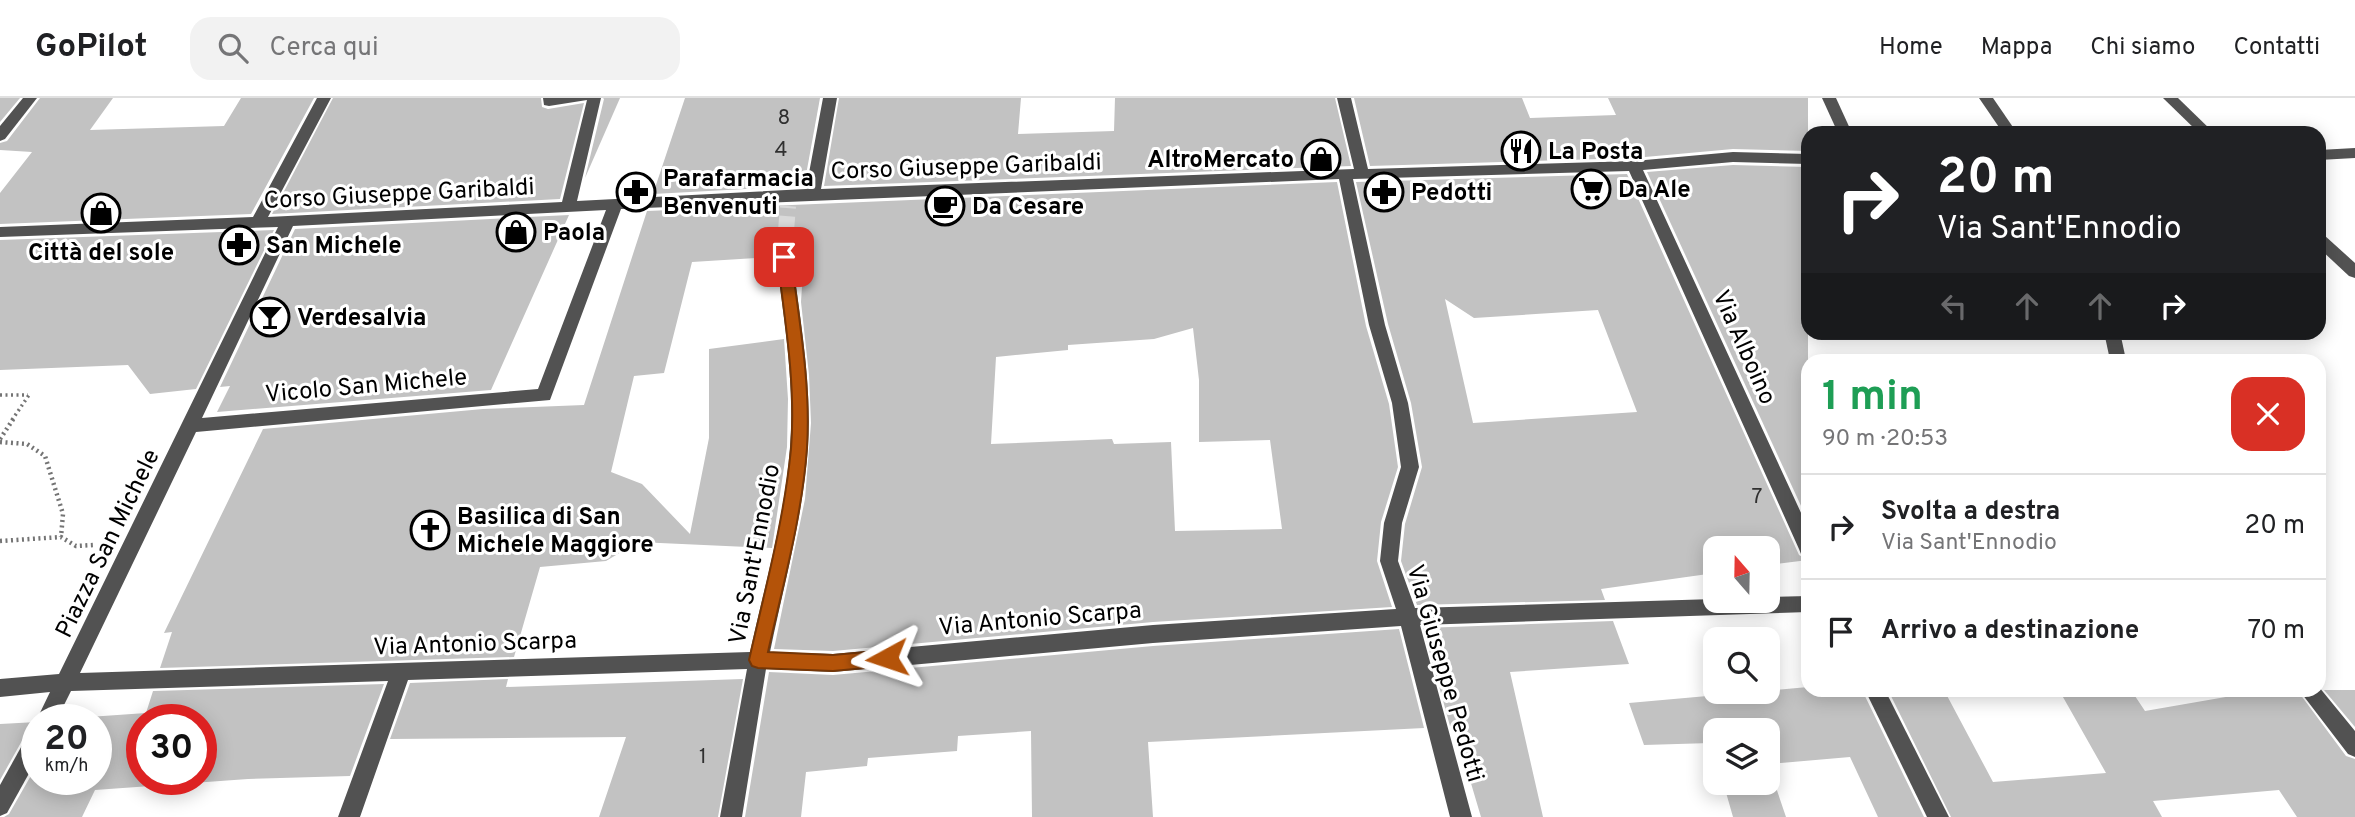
<!DOCTYPE html>
<html lang="it">
<meta charset="utf-8">
<style>
body{margin:0;font-family:Overpass,sans-serif;background:#f2f2f2;color:#202124;height:100vh;display:flex;flex-direction:column;font-size:26px;white-space:nowrap}
*{box-sizing:border-box;margin:0}
p{font-size:23px;color:#757577}
.icon{flex:none;width:38px;height:38px;fill:none;stroke:currentColor;stroke-width:2;stroke-linecap:round;stroke-linejoin:round}
.map{position:relative;flex:1;overflow:hidden}
.side{position:absolute;left:1801px;top:256px;width:525px;height:343px;display:flex;flex-direction:column;background:#fff;border-radius:21px;box-shadow:0 4px 18px #0003}
.side>*{flex:none}
.hud{position:absolute;left:1801px;top:28px;width:525px;height:214px;border-radius:21px;box-shadow:0 4px 18px #0003;background:#202124;color:#fff;overflow:hidden}
.needle{width:46px;rotate:340deg}
.tools{position:absolute;left:1703px;top:438px;display:grid;gap:14px}
.tools a{display:grid;place-items:center;width:77px;height:77px;border-radius:14px;background:#fff;box-shadow:0 4px 18px #0003;font-size:35px}
.speed{position:absolute;left:21px;top:606px;display:flex;gap:14px;font-size:35px;font-weight:700;text-align:center}
.speed>*{display:grid;place-content:center;width:91px;height:91px;border-radius:50%;background:#fff;box-shadow:0 4px 18px #0003;line-height:1}
.speed small{font-size:18px;font-weight:400}
.speed .limit{border:10px solid #d22;background:#fff;color:#111}
.pin{position:absolute;display:grid;place-items:center;width:60px;height:60px;color:#fff;margin:-30px;border-radius:14px;box-shadow:0 4px 10px #0006}
.me{position:absolute;width:77px;margin:-38px;rotate:265deg;stroke-linejoin:round;filter:drop-shadow(0 0 5px #0008)}
.turn{display:flex;align-items:center;gap:24px;height:147px;padding:0 21px;font-size:32px}
.turn .icon{width:91px;height:91px;stroke-width:2.5}
.turn b{display:block;font-size:49px;line-height:60px}
.lanes{display:flex;align-items:center;height:66px;padding:0 21px;background:#0003;justify-content:center;gap:35px;direction:ltr}
.lanes .off{opacity:.35}
.round{display:grid;place-items:center;flex:none;width:74px;height:74px;border-radius:21px;background:#f2f2f2}
.headline{display:flex;align-items:center;justify-content:space-between;height:119px;padding:0 21px}
h1{font-size:42px;font-weight:700;line-height:52px;color:#1e9e55}
ul{padding:0;list-style:none}
li{display:flex;align-items:center;gap:21px;height:105px;padding:0 21px;border-top:2px solid #e0e0e0}
li div{flex:1}
li b{display:block;font-size:26px}
li em{font-style:normal}
header{display:flex;align-items:center;gap:42px;box-sizing:border-box;height:98px;padding:0 35px;background:#fff;border-bottom:2px solid #e0e0e0}
header strong{font-size:33px}
nav{display:flex;gap:38px;margin-inline-start:auto;font-size:24px}
.search{width:490px;height:63px;background:#f2f2f2;display:flex;align-items:center;gap:18px;box-sizing:border-box;padding:0 24px;border-radius:21px;color:#757577;font-size:26px}
.map>svg:first-child{display:block}
</style>
<header>
<strong>GoPilot</strong>
<div class="search"><svg class="icon" aria-label="search" viewBox="0 0 24 24"><circle cx="10" cy="10" r="6"/><path d="M15 15l6 6"/></svg>Cerca qui</div>
<nav><a>Home</a><a>Mappa</a><a>Chi siamo</a><a>Contatti</a></nav>
</header>
<div class="map">
<svg width="2355" height="719" viewBox="0 0 2355 719">
<rect width="100%" height="100%" fill="#fff"/>
<g fill="#c2c2c2" fill-rule="evenodd">
<path d="M0,0H20L0,24Z"/>
<path d="M40,0H113L90,32L224,28L241,0H314L251,116L0,126V95L32,54L0,52V45L7,43Z"/>
<path d="M333,0H541L542,9L548,11L584,5L560,101L272,116Z"/>
<path d="M603,0H620L585,80L604,1Z"/>
<path d="M685,0H820L804,88L653,96Z"/>
<path d="M839,0H1021L1018,36L1114,33L1115,0H1335L1351,68L824,88Z"/>
<path d="M1354,0H1522L1530,20L1616,17L1608,0H1808V53L1733,51L1634,60L1370,68Z"/>
<path d="M1733,67L1808,69V423L1647,74Z"/>
<path d="M1627,76L1799,457L1808,462L1768,467V450H1715V475L1601,491L1605,502L1417,507L1401,463L1405,426L1422,369L1411,305L1388,226L1356,84ZM1445,201L1474,220L1598,212L1637,314L1473,325Z"/>
<path d="M1337,84L1366,228L1389,306L1398,369L1381,424L1377,463L1392,509L1153,524L833,553L774,551L805,401L811,325L809,277L801,204L804,157L795,158L783,151L773,159L692,164L664,275L634,278L611,374L642,386L690,436L709,340V251L784,241L788,301L787,349L772,450L638,444L606,463L540,469L514,559L160,570L172,534L164,535L263,331L483,311L584,307L647,113ZM1193,230L1199,282V344L1270,342L1282,431L1175,433L1171,344L1114,346L1112,341L991,346L996,259L1068,252V247L1154,241Z"/>
<path d="M569,117L491,292L217,314L230,288L220,289L295,131Z"/>
<path d="M274,132L196,291L150,296L128,267L0,272V142Z"/>
<path d="M1613,523L1629,566L1510,574L1543,719H1481L1454,628H1450L1423,530Z"/>
<path d="M1399,531L1424,630L1148,644L1153,719H1032L1031,633L958,638L957,653L868,660L867,668L806,674L801,719H745L769,574L833,577L1153,548Z"/>
<path d="M508,581L506,589L743,581L718,719H599L626,639L390,641L410,585Z"/>
<path d="M384,586L350,678L248,681L95,692L82,719H4L9,716L37,667V681H96V621H60L146,615L153,593ZM142,621H201V681H142Z"/>
<path d="M1808,589L1862,592L1924,719H1878L1850,659L1768,666L1786,719H1733L1723,684H1768V632H1715V660L1711,645L1644,647L1629,605Z"/>
<path d="M1888,592H1944L1993,684L2106,675L2059,592H2131L2145,613L2266,592H2297L2346,658L2355,661V719H2297L2279,692L2153,703L2162,719H1951Z"/>
<path d="M2324,592H2355V629Z"/>
<path d="M37,624V629L28,632L0,682V626Z"/>
</g>
<g fill="none" stroke-linecap="round" stroke-linejoin="round">
<path stroke="#d9d9d9" stroke-width="16" stroke-dasharray="16 8" stroke-linecap="butt" d="M784,158L788,108"/>
<g stroke="#747474" stroke-width="3.5" stroke-dasharray="2 3.5" stroke-linecap="butt">
<path d="M0,297H28"/>
<path d="M12,322L29,297"/>
</g>
<g stroke="#747474" stroke-width="4.5" stroke-dasharray="2 3.5" stroke-linecap="butt">
<path d="M0,341L14,320"/>
<path d="M0,344L27,346L45,358L63,416L61,439"/>
<path d="M0,443L61,439L76,448L94,447"/>
</g>
<g fill="#525252" fill-rule="evenodd">
<path d="M23,0H37L5,41L0,43V28Z"/>
<path d="M317,0H331L268,119L562,104L587,2L549,8L544,7L543,0H601L577,103L806,91L823,0H837L821,91L1354,71L1337,0H1351L1368,71L1634,63L1733,54L1808,56V66L1733,64L1643,72L1808,430V459L1801,456L1799,451L1629,73L1353,81L1385,227L1408,305L1419,369L1402,425L1398,463L1415,510L1715,501L1768,502V499L1808,498V514L1420,527L1472,719H1450L1401,528L1153,545L833,574L766,571L742,719H720L747,571L408,582L360,719H338L388,583L71,593L57,621H37L50,594L0,599V581L59,576L278,129L0,139V129L253,119ZM1339,81L1369,227L1392,305L1401,369L1384,425L1380,463L1396,511L1153,527L833,556L770,554C784,486 803,418 808,349C812,285 800,221 792,158L784,153L776,158C784,222 795,285 790,349C785,418 765,486 750,554L80,575L196,334L550,302L621,111ZM606,112L538,291L202,320L293,128Z"/>
<path d="M1822,0H1836L1852,35H1838Z"/>
<path d="M1979,0H1993L2017,35H2003Z"/>
<path d="M2163,0H2178L2214,35H2199Z"/>
<path d="M2355,50V60L2319,62V52Z"/>
<path d="M2319,136L2324,137L2355,165V180L2349,178L2319,150Z"/>
<path d="M2104,234H2120L2126,262H2110Z"/>
<path d="M2319,589L2355,633V659L2348,656L2299,592H2319Z"/>
<path d="M1865,592H1885L1949,719H1927Z"/>
<path d="M37,631V661L7,715L0,718V687L30,633Z"/>
</g>
</g>
<path fill="#b45309" stroke="#753606" stroke-width="2" d="M784,154L791,159C799,222 811,286 807,350C802,419 783,487 768,554L833,557L887,552L893,555L895,560L893,566L887,568L833,573L758,570L752,568L749,562C765,492 784,422 791,351C796,287 785,222 777,159Z"/>
<defs>
<symbol id="restaurant-ring" viewBox="-11 -11 22 22"><circle r="9.5" fill="#fff" stroke="#000" stroke-width="1.5"/><path d="M-5-6h1v4h1v-4h1v4h1v-4h1v5L-1.5 .5V6h-2V.5L-5-1ZM5-6V6H3V1.5H1.5Q1.5-4 5-6Z" fill="#000"/></symbol>
<symbol id="shop-ring" viewBox="-11 -11 22 22"><circle r="9.5" fill="#fff" stroke="#000" stroke-width="1.5"/><path d="M-5-2.5h2.3a2.7 3.5 0 0 1 5.4 0H5L5.5 6h-11ZM-1.5-2.5h3a1.5 2.3 0 0 0-3 0Z" fill="#000"/></symbol>
<symbol id="supermarket-ring" viewBox="-11 -11 22 22"><circle r="9.5" fill="#fff" stroke="#000" stroke-width="1.5"/><path d="M-6-5.5h2.5l.6 2H6L4.5 2H-2.5L-4.4-4H-6ZM-1.5 3.2a1.3 1.3 0 1 0 .1 0ZM3 3.2a1.3 1.3 0 1 0 .1 0Z" fill="#000"/></symbol>
<symbol id="pharmacy-ring" viewBox="-11 -11 22 22"><circle r="9.5" fill="#fff" stroke="#000" stroke-width="1.5"/><path d="M-2-6h4v4h4v4h-4v4h-4v-4h-4v-4h4Z" fill="#000"/></symbol>
<symbol id="cafe-ring" viewBox="-11 -11 22 22"><circle r="9.5" fill="#fff" stroke="#000" stroke-width="1.5"/><path d="M-5.5-4.5H6V0H3Q3 3.5 0 3.5H-2.5Q-5.5 3.5-5.5 0ZM3-3.2v2h1.7v-2ZM-6 4.5H4V6H-6Z" fill="#000"/></symbol>
<symbol id="bar-ring" viewBox="-11 -11 22 22"><circle r="9.5" fill="#fff" stroke="#000" stroke-width="1.5"/><path d="M-6-5H6L.8 .8V4.5H3.5V6h-7V4.5H-.8V.8Z" fill="#000"/></symbol>
<symbol id="church-ring" viewBox="-11 -11 22 22"><circle r="9.5" fill="#fff" stroke="#000" stroke-width="1.5"/><path d="M-1.2-6h2.4v3.5h3.3v2.4h-3.3V6h-2.4V-.1h-3.3v-2.4h3.3Z" fill="#000"/></symbol>
</defs>
<g fill-rule="evenodd">
<use href="#restaurant-ring" x="1499" y="31" width="44" height="44"/>
<use href="#shop-ring" x="1299" y="39" width="44" height="44"/>
<use href="#supermarket-ring" x="1569" y="69" width="44" height="44"/>
<use href="#pharmacy-ring" x="614" y="72" width="44" height="44"/>
<use href="#pharmacy-ring" x="1362" y="72" width="44" height="44"/>
<use href="#cafe-ring" x="923" y="86" width="44" height="44"/>
<use href="#shop-ring" x="79" y="93" width="44" height="44"/>
<use href="#shop-ring" x="494" y="112" width="44" height="44"/>
<use href="#pharmacy-ring" x="217" y="125" width="44" height="44"/>
<use href="#bar-ring" x="248" y="197" width="44" height="44"/>
<use href="#church-ring" x="408" y="410" width="44" height="44"/>
</g>
<g text-anchor="middle" stroke-width="6" stroke-linejoin="round" paint-order="stroke">
<g font-size="21" fill="#303030">
<text x="784" y="26">8</text>
<text x="781" y="58">4</text>
<text x="1757" y="405">7</text>
<text x="703" y="665">1</text>
</g>
<g font-size="24" font-weight="bold" fill="#000" stroke="#fff" text-anchor="start">
<text x="1548" y="61">La Posta</text>
<text x="1294" y="69" text-anchor="end">AltroMercato</text>
<text x="663" y="88">Parafarmacia<tspan x="663" dy="28">Benvenuti</tspan></text>
<text x="1618" y="99">Da Ale</text>
<text x="1411" y="102">Pedotti</text>
<text x="972" y="116">Da Cesare</text>
<text x="543" y="142">Paola</text>
<text x="266" y="155">San Michele</text>
<text x="101" y="162" text-anchor="middle">Città del sole</text>
<text x="297" y="227">Verdesalvia</text>
<text x="457" y="426">Basilica di San<tspan x="457" dy="28">Michele Maggiore</tspan></text>
</g>
<g font-size="24" fill="#000" stroke="#fff">
<text transform="translate(966 68) rotate(-2)" y="8">Corso Giuseppe Garibaldi</text>
<text transform="translate(399 95) rotate(-3)" y="8">Corso Giuseppe Garibaldi</text>
<text transform="translate(1745 249) rotate(66)" y="8">Via Alboino</text>
<text transform="translate(366 287) rotate(-5)" y="8">Vicolo San Michele</text>
<text transform="translate(107 445) rotate(-64)" y="8">Piazza San Michele</text>
<text transform="translate(754 456) rotate(-79)" y="8">Via Sant'Ennodio</text>
<text transform="translate(1040 520) rotate(-5)" y="8">Via Antonio Scarpa</text>
<text transform="translate(475 545) rotate(-2)" y="8">Via Antonio Scarpa</text>
<text transform="translate(1446 575) rotate(74)" y="8">Via Giuseppe Pedotti</text>
</g>
</g>
</svg>
<div class="tools">
<a><svg class="needle" viewBox="-14 -14 28 28"><path d="M0-13l5 13h-10z" fill="#e53935"/><path d="M0 13l5-13h-10z" fill="#757577"/></svg></a>
<a><svg class="icon" aria-label="search" viewBox="0 0 24 24"><circle cx="10" cy="10" r="6"/><path d="M15 15l6 6"/></svg></a>
<a><svg class="icon" aria-label="layers" viewBox="0 0 24 24"><path d="M12 4l9 5-9 5-9-5zM3 14l9 5 9-5"/></svg></a>
</div>
<div class="speed"><div>20<small>km/h</small></div><div class="limit">30</div></div>
<div class="pin" style="left:784px;top:159px;background:#d93025"><svg class="icon" aria-label="arrive" viewBox="0 0 24 24"><path d="M6 21V4h12l-3 4 3 4H6"/></svg></div>
<svg class="me" style="left:887px;top:560px" viewBox="-20 -20 40 40"><path d="M0-17L14 15 0 8-14 15z" fill="#b45309" stroke="#fff" stroke-width="4"/></svg>
<div class="hud">
<div class="turn"><svg class="icon" aria-label="right" viewBox="0 0 24 24"><path d="M7 20v-9h11M14 6l5 5-5 5"/></svg><div><b>20 m</b>Via Sant'Ennodio</div></div>
<div class="lanes"><svg class="icon off" aria-label="left" viewBox="0 0 24 24"><path d="M17 20v-9H6M10 6l-5 5 5 5"/></svg><svg class="icon off" aria-label="ahead" viewBox="0 0 24 24"><path d="M12 20V5M6 11l6-6 6 6"/></svg><svg class="icon off" aria-label="ahead" viewBox="0 0 24 24"><path d="M12 20V5M6 11l6-6 6 6"/></svg><svg class="icon" aria-label="right" viewBox="0 0 24 24"><path d="M7 20v-9h11M14 6l5 5-5 5"/></svg></div>
</div>
<section class="side">
<div class="headline"><div><h1>1 min</h1><p>90 m · 20:53</p></div><a class="round" style="background:#d93025;color:#fff"><svg class="icon" aria-label="close" viewBox="0 0 24 24"><path d="M6 6l12 12M18 6L6 18"/></svg></a></div>
<ul>
<li><svg class="icon" aria-label="right" viewBox="0 0 24 24"><path d="M7 20v-9h11M14 6l5 5-5 5"/></svg><div><b>Svolta a destra</b><p>Via Sant'Ennodio</p></div><em>20 m</em></li>
<li><svg class="icon" aria-label="arrive" viewBox="0 0 24 24"><path d="M6 21V4h12l-3 4 3 4H6"/></svg><div><b>Arrivo a destinazione</b></div><em>70 m</em></li>
</ul>
</section>
</div>
